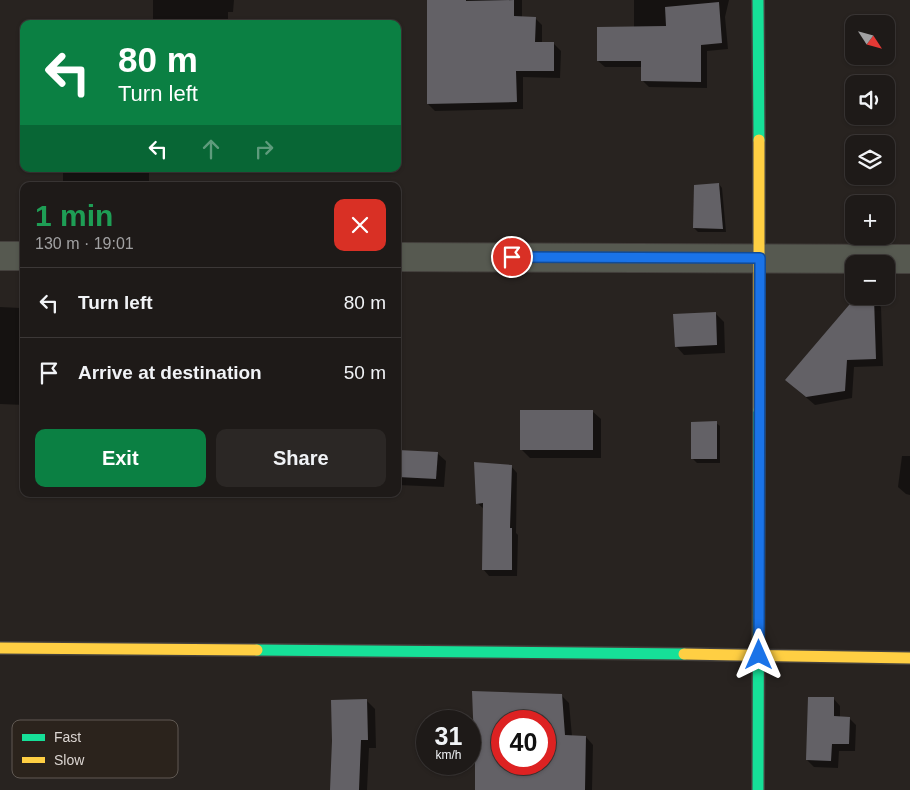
<!DOCTYPE html>
<meta charset="utf-8">
<style>
body{margin:0;font-family:Helvetica,sans-serif;background:#2b2725;color:#f1f3f6;height:100vh;display:flex;flex-direction:column;font-size:19px;white-space:nowrap}
*{box-sizing:border-box;margin:0}
p{font-size:16px;color:#a1a1a2}
.icon{flex:none;width:28px;height:28px;fill:none;stroke:currentColor;stroke-width:2;stroke-linecap:round;stroke-linejoin:round}
.map{position:relative;flex:1;overflow:hidden}
.panel{position:absolute;left:20px;top:182px;width:381px;height:315px;display:flex;flex-direction:column;background:#1e1a18;border-radius:10px;box-shadow:0 1px 4px #0004,0 0 0 1px #3c3837}
.panel>*{flex:none}
.top-card{position:absolute;left:20px;top:20px;width:381px;height:152px;border-radius:10px;box-shadow:0 1px 4px #0004,0 0 0 1px #3c3837;background:#0b8043;color:#fff;overflow:hidden}
.needle{width:32px;rotate:126deg}
.fabs{position:absolute;left:845px;top:15px;display:grid;gap:10px}
.fabs a{display:grid;place-items:center;width:50px;height:50px;border-radius:10px;background:#1e1a18;box-shadow:0 1px 4px #0004,0 0 0 1px #3c3837;font-size:25px}
.speed{position:absolute;left:416px;top:710px;display:flex;gap:10px;font-size:25px;font-weight:700;text-align:center}
.speed>*{display:grid;place-content:center;width:65px;height:65px;border-radius:50%;background:#1e1a18;box-shadow:0 1px 4px #0004,0 0 0 1px #3c3837;line-height:1}
.speed small{font-size:12px;font-weight:400}
.speed .limit{border:8px solid #d22;background:#fff;color:#111}
.pin{position:absolute;display:grid;place-items:center;width:42px;height:42px;color:#fff;margin:-21px;border:2px solid #fff;border-radius:50%;box-shadow:0 1px 5px #0007}
.me{position:absolute;width:55px;margin:-28px;rotate:0deg;stroke-linejoin:round;filter:drop-shadow(0 0 4px #0008)}
.turn{display:flex;align-items:center;gap:18px;height:105px;padding:0 15px;font-size:22px}
.turn .icon{width:65px;height:65px;stroke-width:2.5}
.turn b{display:block;font-size:35px;line-height:42px}
.lanes{display:flex;align-items:center;height:48px;padding:0 15px;background:#0003;justify-content:center;gap:25px;direction:ltr}
.lanes .off{opacity:.35}
.round{display:grid;place-items:center;flex:none;width:52px;height:52px;border-radius:10px;background:#2b2725}
.summary{display:flex;align-items:center;justify-content:space-between;height:85px;padding:0 15px}
h1{font-size:30px;font-weight:700;line-height:38px;color:#1e9e55}
.action{display:flex;gap:10px;margin-top:auto;padding:10px 15px}
.action a{flex:1;height:58px;border-radius:10px;background:#0b8043;color:#fff;font-size:20px;font-weight:700;line-height:58px;text-align:center}
.action a+a{background:#2b2725;color:#f1f3f6}
ul{padding:0;list-style:none}
li{display:flex;align-items:center;gap:15px;height:70px;padding:0 15px;border-top:1px solid #3c3837}
li div{flex:1}
li b{display:block;font-size:19px}
li em{font-style:normal}
.map>svg:first-child{display:block}
</style>
<div class="map">
<svg width="910" height="790" viewBox="0 0 910 790">
<rect width="100%" height="100%" fill="#282320"/>
<g fill="#0007" fill-rule="evenodd">
<path d="M153,0H234L233,12H228V24H153Z"/>
<path d="M428,0H522V17L535,18L542,25V43H553L561,51L560,78L523,77V109L435,111L428,104Z"/>
<path d="M634,0H729L725,17L728,49L707,51V88L649,87L642,80V67H605L598,61L634,28Z"/>
<rect x="63" y="169" width="86" height="17"/>
<path d="M719,184L722,188L726,232H698L694,228Z"/>
<path d="M873,299L881,307L883,366L854,367L852,398L815,405L794,387Z"/>
<path d="M0,307L21,308L24,311V405L0,404Z"/>
<path d="M716,314L724,322L725,353L684,355L676,346Z"/>
<path d="M592,411L601,419V458H530L522,450Z"/>
<path d="M716,423L720,426V463H697L693,459Z"/>
<path d="M398,451L437,453L446,461L444,487L398,485Z"/>
<path d="M902,456H910V495L906,494L898,487Z"/>
<path d="M511,466L517,473L516,533L518,535L517,576H489L483,569L484,509L477,503Z"/>
<path d="M562,696L569,703L572,736L586,737L593,745L592,790H477L476,748L474,717ZM502,721H545V764H502Z"/>
<path d="M833,698L840,706V718H849L856,725L855,751H839L838,768L814,767L807,760Z"/>
<path d="M367,701L375,709L376,748H369L367,790H331Z"/>
</g>
<g fill="#636166" fill-rule="evenodd">
<path d="M427,0H466V1L514,0V16L536,17L535,42H554V71H516L517,102L427,104Z"/>
<path d="M719,2L722,43L701,45V82L641,81V61H597V27L666,26L665,7Z"/>
<path d="M719,183L723,229L693,228L694,185Z"/>
<path d="M855,298H874L876,359L847,360L845,391L806,397L785,380Z"/>
<path d="M716,312L717,345L675,347L673,314Z"/>
<rect x="520" y="410" width="73" height="40"/>
<path d="M717,421V459H691V422Z"/>
<path d="M398,450L438,452L436,479L398,477Z"/>
<path d="M474,462L512,465L510,528H512V570H482L483,503L476,504Z"/>
<path d="M472,691L562,694L565,735L586,736L585,790H475V748L473,717ZM502,721H545V764H502Z"/>
<path d="M808,697H834V716L850,717L849,744H832L831,761L806,760Z"/>
<path d="M367,699L368,740H361L359,790H330L332,741L331,700Z"/>
</g>
<g fill="none" stroke-linecap="round" stroke-linejoin="round">
<defs>
<g id="street">
<path d="M0,256H24"/>
<path d="M398,257L910,259"/>
</g>
<g id="fast">
<path d="M758,0L759,140"/>
<path d="M257,650L684,654"/>
<path d="M758,790L759,410"/>
</g>
<g id="slow">
<path d="M759,140V410"/>
<path d="M0,648L257,650"/>
<path d="M684,654L910,658"/>
</g>
</defs>
<use href="#street" stroke="#44403d" stroke-width="30"/>
<use href="#fast" stroke="#44403d" stroke-width="14"/>
<use href="#slow" stroke="#44403d" stroke-width="14"/>
<use href="#street" stroke="#565950" stroke-width="28"/>
<use href="#fast" stroke="#16e098" stroke-width="11"/>
<use href="#slow" stroke="#ffcf43" stroke-width="11"/>
</g>
<g fill="none" stroke-linecap="round" stroke-linejoin="round">
<defs>
<path id="route" d="M512,257L760,258L759,655"/>
</defs>
<use href="#route" stroke="#114b97" stroke-width="12"/>
<use href="#route" stroke="#1a73e8" stroke-width="9"/>
</g>
<rect x="12" y="720" width="166" height="58" rx="8" fill="#2b231c" stroke="#605953" stroke-width="1"/>
<rect x="22" y="734" width="23" height="7" fill="#16e098"/>
<rect x="22" y="757" width="23" height="6" fill="#ffcf43"/>
<g font-size="14" fill="#dcd6d2">
<text x="54" y="742">Fast</text>
<text x="54" y="765">Slow</text>
</g>
</svg>
<div class="fabs">
<a><svg class="needle" viewBox="-14 -14 28 28"><path d="M0-13l5 13h-10z" fill="#e53935"/><path d="M0 13l5-13h-10z" fill="#a1a1a2"/></svg></a>
<a><svg class="icon" aria-label="sound" viewBox="0 0 24 24"><path d="M4 9h4l5-4v14l-5-4H4zM17 9q2 3 0 6"/></svg></a>
<a><svg class="icon" aria-label="layers" viewBox="0 0 24 24"><path d="M12 4l9 5-9 5-9-5zM3 14l9 5 9-5"/></svg></a>
<a>+</a>
<a>−</a>
</div>
<div class="speed"><div>31<small>km/h</small></div><div class="limit">40</div></div>
<div class="pin" style="left:512px;top:257px;background:#d93025"><svg class="icon" aria-label="arrive" viewBox="0 0 24 24"><path d="M6 21V4h12l-3 4 3 4H6"/></svg></div>
<svg class="me" style="left:759px;top:655px" viewBox="-20 -20 40 40"><path d="M0-17L14 15 0 8-14 15z" fill="#1a73e8" stroke="#fff" stroke-width="4"/></svg>
<div class="top-card">
<div class="turn"><svg class="icon" aria-label="left" viewBox="0 0 24 24"><path d="M17 20v-9H6M10 6l-5 5 5 5"/></svg><div><b>80 m</b>Turn left</div></div>
<div class="lanes"><svg class="icon" aria-label="left" viewBox="0 0 24 24"><path d="M17 20v-9H6M10 6l-5 5 5 5"/></svg><svg class="icon off" aria-label="ahead" viewBox="0 0 24 24"><path d="M12 20V5M6 11l6-6 6 6"/></svg><svg class="icon off" aria-label="right" viewBox="0 0 24 24"><path d="M7 20v-9h11M14 6l5 5-5 5"/></svg></div>
</div>
<section class="panel">
<div class="summary"><div><h1>1 min</h1><p>130 m · 19:01</p></div><a class="round" style="background:#d93025;color:#fff"><svg class="icon" aria-label="close" viewBox="0 0 24 24"><path d="M6 6l12 12M18 6L6 18"/></svg></a></div>
<ul>
<li><svg class="icon" aria-label="left" viewBox="0 0 24 24"><path d="M17 20v-9H6M10 6l-5 5 5 5"/></svg><div><b>Turn left</b></div><em>80 m</em></li>
<li><svg class="icon" aria-label="arrive" viewBox="0 0 24 24"><path d="M6 21V4h12l-3 4 3 4H6"/></svg><div><b>Arrive at destination</b></div><em>50 m</em></li>
</ul>
<div class="action"><a>Exit</a><a>Share</a></div>
</section>
</div>
